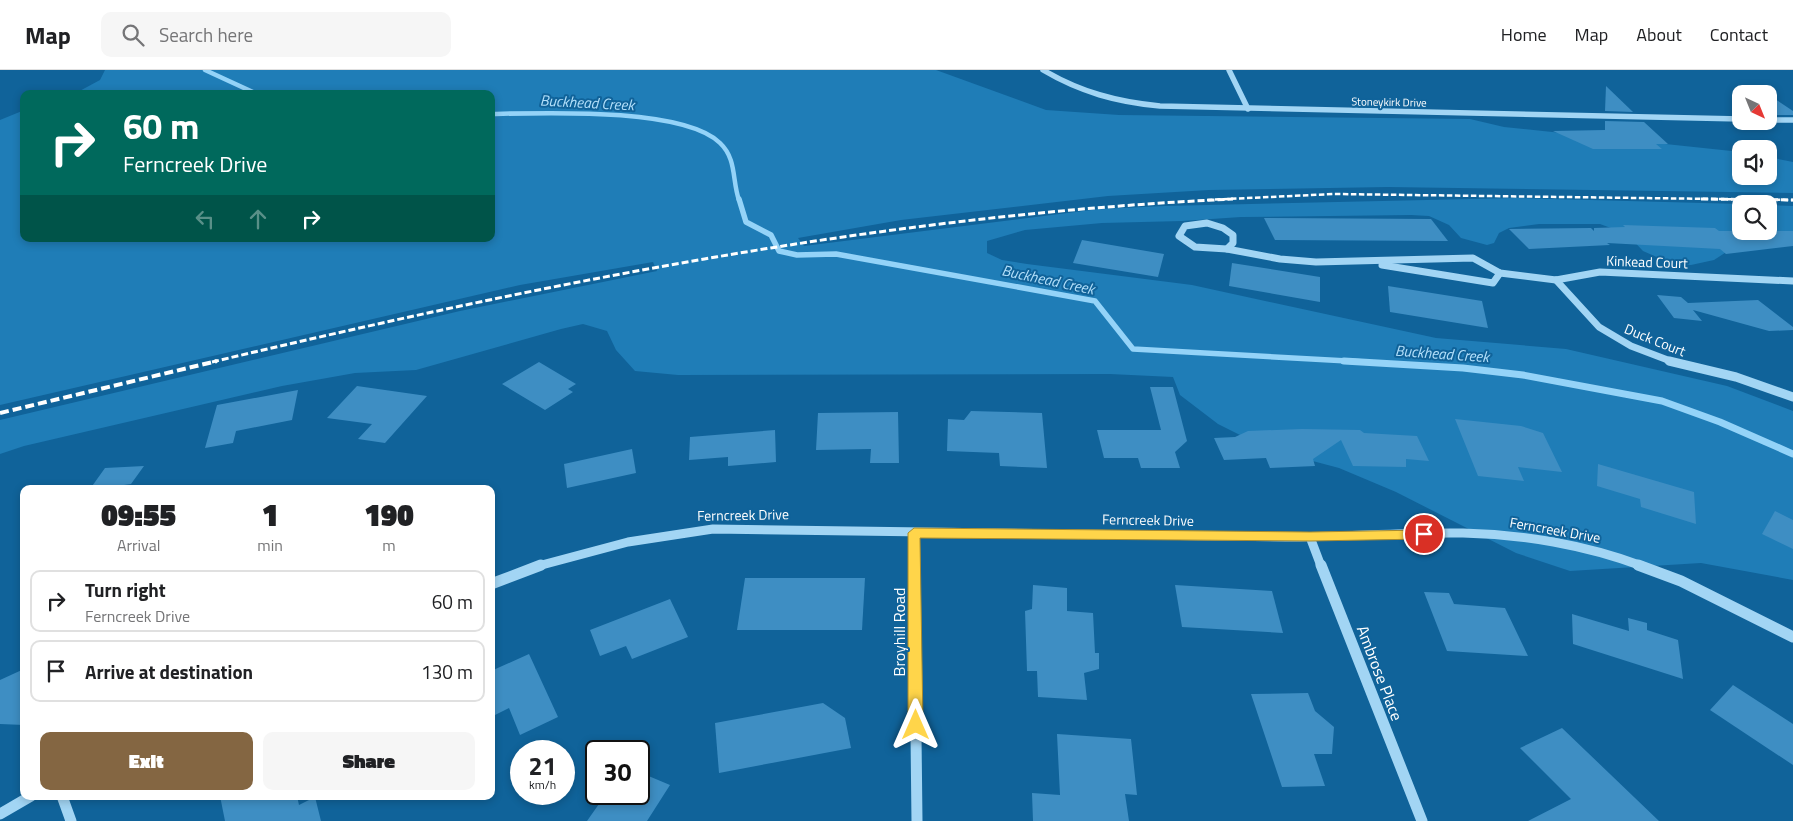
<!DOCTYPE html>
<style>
body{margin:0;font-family:"Titillium Web",sans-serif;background:#f6f6f6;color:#202124;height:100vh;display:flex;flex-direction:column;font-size:19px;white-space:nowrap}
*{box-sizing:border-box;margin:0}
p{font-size:16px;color:#757577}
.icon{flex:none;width:28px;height:28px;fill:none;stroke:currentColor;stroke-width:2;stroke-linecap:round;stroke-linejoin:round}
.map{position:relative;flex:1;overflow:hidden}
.details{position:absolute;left:20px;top:415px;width:475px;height:315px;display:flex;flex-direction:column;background:#fff;border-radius:10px;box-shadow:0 2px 8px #0003}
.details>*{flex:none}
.hud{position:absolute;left:20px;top:20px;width:475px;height:152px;border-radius:10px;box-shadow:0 2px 8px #0003;background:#00695c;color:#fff;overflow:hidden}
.needle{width:32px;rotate:137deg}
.fabs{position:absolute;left:1732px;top:15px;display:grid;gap:10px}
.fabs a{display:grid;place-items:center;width:45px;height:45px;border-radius:10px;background:#fff;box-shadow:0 2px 8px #0003;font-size:25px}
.speed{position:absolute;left:510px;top:670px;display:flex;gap:10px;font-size:25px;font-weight:700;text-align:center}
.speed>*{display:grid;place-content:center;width:65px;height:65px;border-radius:50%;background:#fff;box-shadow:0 2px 8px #0003;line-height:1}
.speed small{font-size:12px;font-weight:400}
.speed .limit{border:2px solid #111;border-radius:8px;background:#fff;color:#111}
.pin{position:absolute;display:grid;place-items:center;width:42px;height:42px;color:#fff;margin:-21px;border:2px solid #fff;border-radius:50%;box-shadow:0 1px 5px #0007}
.me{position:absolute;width:55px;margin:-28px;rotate:0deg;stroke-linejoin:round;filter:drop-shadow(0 0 4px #0008)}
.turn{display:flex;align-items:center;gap:18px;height:105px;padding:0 20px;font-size:22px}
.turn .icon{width:65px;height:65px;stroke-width:2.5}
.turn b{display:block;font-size:35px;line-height:42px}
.lanes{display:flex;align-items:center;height:48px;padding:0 20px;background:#0003;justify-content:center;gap:25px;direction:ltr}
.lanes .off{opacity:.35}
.eta{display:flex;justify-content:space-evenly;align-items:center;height:85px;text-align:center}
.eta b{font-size:30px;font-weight:800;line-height:35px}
.cta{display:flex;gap:10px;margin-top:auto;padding:10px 20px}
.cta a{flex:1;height:58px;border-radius:10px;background:#846642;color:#fff;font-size:20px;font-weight:800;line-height:58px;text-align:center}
.cta a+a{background:#f6f6f6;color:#202124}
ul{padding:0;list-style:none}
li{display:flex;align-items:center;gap:15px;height:62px;margin:0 10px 8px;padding:0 10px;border:2px solid #e0e0e0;border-radius:10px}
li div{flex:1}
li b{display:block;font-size:19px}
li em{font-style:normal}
header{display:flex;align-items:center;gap:30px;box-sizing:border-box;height:70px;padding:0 25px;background:#fff;border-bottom:1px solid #e0e0e0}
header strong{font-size:24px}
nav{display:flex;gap:28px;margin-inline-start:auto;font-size:18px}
.search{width:350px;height:45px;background:#f6f6f6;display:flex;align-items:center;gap:12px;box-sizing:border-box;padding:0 18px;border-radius:10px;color:#757577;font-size:19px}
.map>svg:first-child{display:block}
</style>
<header>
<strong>Map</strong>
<div class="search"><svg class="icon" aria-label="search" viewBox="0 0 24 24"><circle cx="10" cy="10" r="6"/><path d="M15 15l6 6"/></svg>Search here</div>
<nav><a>Home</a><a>Map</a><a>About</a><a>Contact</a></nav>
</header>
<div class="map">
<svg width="1793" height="751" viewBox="0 0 1793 751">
<rect width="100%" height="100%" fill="#10639a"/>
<path fill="#1f7db7" d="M105,0H936L1046,40L1119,45L1470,49L1504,57L1741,82V106H1769V87L1793,92V123L1388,117L1209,120L1108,126L901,150L798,168L804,176L1099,139L1165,136L1516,128L1741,134V161H1769V135L1793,136V161L1751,166L1714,190L1691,195L1668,192L1643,181L1627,164L1600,154H1539L1509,158L1499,163L1494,173L1487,175L1461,168L1449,155L1429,146L1411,145L1241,147L1182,151L1102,153L1025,160L987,171V183L1002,190L1027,194L1192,215L1436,268L1566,279L1727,316L1793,341V510L1701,493L1570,501L1516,483L1396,422L1339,398L1275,381L1244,367L1218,354L1180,325L1173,307L1110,304L678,305L635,301L616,280L607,261L583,254L561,259L416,300L355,303L282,316L24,376L0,384V350L460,241L657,201L653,192L520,215L0,335V50L22,41H24V169H491V24H74L100,10Z"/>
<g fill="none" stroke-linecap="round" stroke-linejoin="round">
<g stroke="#94d3f8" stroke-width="4.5">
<path d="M205,0L257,24"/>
<path d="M491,44C543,43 683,37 720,73C737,89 732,111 739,130"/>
</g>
<path stroke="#94d3f8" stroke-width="5.5" d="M739,129L746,152L771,165L779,181L797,185L836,184L1095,231L1133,279L1366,292"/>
<path stroke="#94d3f8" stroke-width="7" d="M1344,291L1463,298L1523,305L1662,331L1720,352L1793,384"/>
</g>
<g fill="#3e8ec3">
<path d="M1606,16L1633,42L1605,41Z"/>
<path d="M1769,25L1793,41V45H1769Z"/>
<path d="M1605,51L1644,52L1668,74H1656L1662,79H1593L1553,61L1605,60Z"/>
<path d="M1264,148L1431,149L1448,171L1275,170Z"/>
<path d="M1623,155L1715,158L1719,161H1793V176L1726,184L1720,179L1607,173L1610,175L1529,179L1509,159L1591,158L1594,161V158L1625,157Z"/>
<path d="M1082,170L1164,184L1158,207L1073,193Z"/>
<path d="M1232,193L1320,207V232L1229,216Z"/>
<path d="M1388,216L1482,231L1488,258L1390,242Z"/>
<path d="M1657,225L1681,227L1688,233L1758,230L1793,257V260L1769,261L1693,240L1702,251L1674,248Z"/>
<path d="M539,292L576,314L568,319L573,322L545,340L502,314Z"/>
<path d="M357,316L427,326L385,373L358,369L372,354L327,348Z"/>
<path d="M1150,317H1173L1187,371L1175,382L1180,398H1141L1138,388H1104L1097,360H1161Z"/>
<path d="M298,320L292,350L236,361L233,373L205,378L217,335Z"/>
<path d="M971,341L1042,343L1047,398L1000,396L999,383L947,381L948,349L964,350Z"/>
<path d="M898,342L899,393H870L871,379L816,380L818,343Z"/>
<path d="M1455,349L1521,356L1543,363L1562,402L1518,397L1524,411L1478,406Z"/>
<path d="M1302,359L1360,360L1364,363L1417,366L1429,391L1406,389V397L1353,396L1341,370L1313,389L1315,396L1270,398L1266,388L1224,390L1214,368L1235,367L1248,361Z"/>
<path d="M775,360L776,392L728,396V387L689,390L690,367Z"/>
<path d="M632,379L636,403L567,418L564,394Z"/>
<path d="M1598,394L1694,422L1696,454L1641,437L1640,429L1597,416Z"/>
<path d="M144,396L131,414L124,415L121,419H90L105,398Z"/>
<path d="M1775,441L1793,450V479L1762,464Z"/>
<path d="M745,508H865L862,560H737Z"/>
<path d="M1033,515L1067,518V541L1093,543L1095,583H1099V599L1084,603L1087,630L1038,627L1037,601H1027L1025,541L1032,539Z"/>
<path d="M1175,515L1272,521L1283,563L1182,557Z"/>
<path d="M1424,522L1449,523L1454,534L1505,538L1528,586L1447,581Z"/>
<path d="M670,529L688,567L632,589L626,576L600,586L590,560Z"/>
<path d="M1572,544L1629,561L1628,548L1647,553V560L1678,570L1683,609L1573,574Z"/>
<path d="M529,584L558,647L520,665L509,638L491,647V601Z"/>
<path d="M24,599V655L0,654V610Z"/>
<path d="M1733,615L1793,654V695L1710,640Z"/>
<path d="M1308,623L1315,641L1334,657L1332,684H1314L1325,716L1282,717L1251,624Z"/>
<path d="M823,633L845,648L851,678L719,703L715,653Z"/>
<path d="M1562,658L1659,751H1528L1571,729L1520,678Z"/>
<path d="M1057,664L1131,669L1137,725L1125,724L1129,751H1033L1032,723L1060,725Z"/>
<path d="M639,702L670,715L647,751H587L606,724H639Z"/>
<path d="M220,726H297L299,735L315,727L321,751H225Z"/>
</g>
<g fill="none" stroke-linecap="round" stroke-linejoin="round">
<g stroke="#a2d5f4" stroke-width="5.5">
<path d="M1043,0C1080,22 1117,32 1160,36L1741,49"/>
<path d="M1229,0L1248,39"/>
<path d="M1769,50H1793"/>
</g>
<g stroke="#a2d5f4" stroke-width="7">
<path d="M1207,153L1223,158L1233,165V173L1227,179L1195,177L1179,166L1185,156Z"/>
<path d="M1227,179L1280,189L1316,192L1473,188L1500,203L1556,210L1600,202L1793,211"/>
<path d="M1382,195L1493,213L1500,203"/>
<path d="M1556,210L1599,257L1631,276L1673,292"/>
</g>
<g stroke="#a2d5f4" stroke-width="9">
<path d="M1669,291L1736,307L1793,327"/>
<path d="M914,463V496"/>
<path d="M1310,467L1321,496"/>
<path d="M538,496L628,472L713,459C904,462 1094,464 1285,467C1344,467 1403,462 1463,463C1522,464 1586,475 1642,496"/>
</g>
<g stroke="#a2d5f4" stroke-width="11">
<path d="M914,495L917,751"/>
<path d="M1321,495L1422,751"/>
<path d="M1638,495L1681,511L1793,567"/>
<path d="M491,514L541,495"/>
<path d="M62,726L71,751"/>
<path d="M0,744L31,726"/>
</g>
<path stroke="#fff" stroke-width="2.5" stroke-dasharray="5.5 2.5" stroke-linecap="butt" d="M1207,130L1334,124L1793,130"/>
<g stroke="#fff" stroke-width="3" stroke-dasharray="7 3" stroke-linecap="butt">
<path d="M1701,129L1793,130"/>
<path d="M212,292C550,212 885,145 1233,129"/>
</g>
<path stroke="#fff" stroke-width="4" stroke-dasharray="9 4" stroke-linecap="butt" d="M0,343L217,291"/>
</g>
<path fill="#ffd54a" stroke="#a68a30" d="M914,458L1310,462L1424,460L1430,464L1424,469L1310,471L920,468L923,655L921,660L916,662L910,660L908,655V463Z"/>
<g text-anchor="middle" stroke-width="4" stroke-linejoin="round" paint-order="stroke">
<g font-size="11" fill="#fff" stroke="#10639a">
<text transform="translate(1389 32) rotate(1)" y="4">Stoneykirk Drive</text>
</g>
<g font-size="14" fill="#fff" stroke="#10639a">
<text transform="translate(1647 192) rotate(2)" y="5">Kinkead Court</text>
<text transform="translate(1655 270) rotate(22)" y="5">Duck Court</text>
<text transform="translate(743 445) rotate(-1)" y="5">Ferncreek Drive</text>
<text transform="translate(1148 450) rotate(1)" y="5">Ferncreek Drive</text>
<text transform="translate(1555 460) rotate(10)" y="5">Ferncreek Drive</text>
</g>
<g font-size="15" font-style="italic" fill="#b3e0fb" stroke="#10639a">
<text transform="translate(587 33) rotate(3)" y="5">Buckhead Creek</text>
<text transform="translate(1048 210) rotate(12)" y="5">Buckhead Creek</text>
<text transform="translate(1442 284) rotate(4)" y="5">Buckhead Creek</text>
</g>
<g font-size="16" fill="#fff" stroke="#10639a">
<text transform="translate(899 562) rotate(-90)" y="6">Broyhill Road</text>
<text transform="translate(1380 603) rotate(69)" y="6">Ambrose Place</text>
</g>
</g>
</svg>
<div class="fabs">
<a><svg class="needle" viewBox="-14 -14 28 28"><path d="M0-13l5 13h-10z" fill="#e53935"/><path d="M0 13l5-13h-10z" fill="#757577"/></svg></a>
<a><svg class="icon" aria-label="sound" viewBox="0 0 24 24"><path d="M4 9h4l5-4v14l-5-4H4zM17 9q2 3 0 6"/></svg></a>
<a><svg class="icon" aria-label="search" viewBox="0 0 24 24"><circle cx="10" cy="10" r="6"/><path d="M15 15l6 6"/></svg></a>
</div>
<div class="speed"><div>21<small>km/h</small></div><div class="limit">30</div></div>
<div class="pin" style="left:1424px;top:464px;background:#d93025"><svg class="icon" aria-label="arrive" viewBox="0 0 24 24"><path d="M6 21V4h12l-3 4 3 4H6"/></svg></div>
<svg class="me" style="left:916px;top:655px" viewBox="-20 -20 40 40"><path d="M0-17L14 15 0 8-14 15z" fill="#ffd54a" stroke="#fff" stroke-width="4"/></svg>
<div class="hud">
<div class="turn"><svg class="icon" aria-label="right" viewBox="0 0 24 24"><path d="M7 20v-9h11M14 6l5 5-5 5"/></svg><div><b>60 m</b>Ferncreek Drive</div></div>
<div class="lanes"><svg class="icon off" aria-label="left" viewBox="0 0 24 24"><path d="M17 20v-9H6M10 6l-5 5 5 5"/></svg><svg class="icon off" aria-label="ahead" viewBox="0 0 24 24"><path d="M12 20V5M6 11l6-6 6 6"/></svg><svg class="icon" aria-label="right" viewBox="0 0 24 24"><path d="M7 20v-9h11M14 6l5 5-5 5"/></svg></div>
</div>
<section class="details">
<div class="eta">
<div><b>09:55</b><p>Arrival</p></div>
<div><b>1</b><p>min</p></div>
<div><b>190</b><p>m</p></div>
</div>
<ul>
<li><svg class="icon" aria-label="right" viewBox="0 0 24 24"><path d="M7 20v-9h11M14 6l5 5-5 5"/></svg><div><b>Turn right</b><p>Ferncreek Drive</p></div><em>60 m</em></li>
<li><svg class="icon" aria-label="arrive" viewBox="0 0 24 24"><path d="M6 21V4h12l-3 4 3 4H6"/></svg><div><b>Arrive at destination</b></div><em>130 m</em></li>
</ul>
<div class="cta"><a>Exit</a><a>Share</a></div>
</section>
</div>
